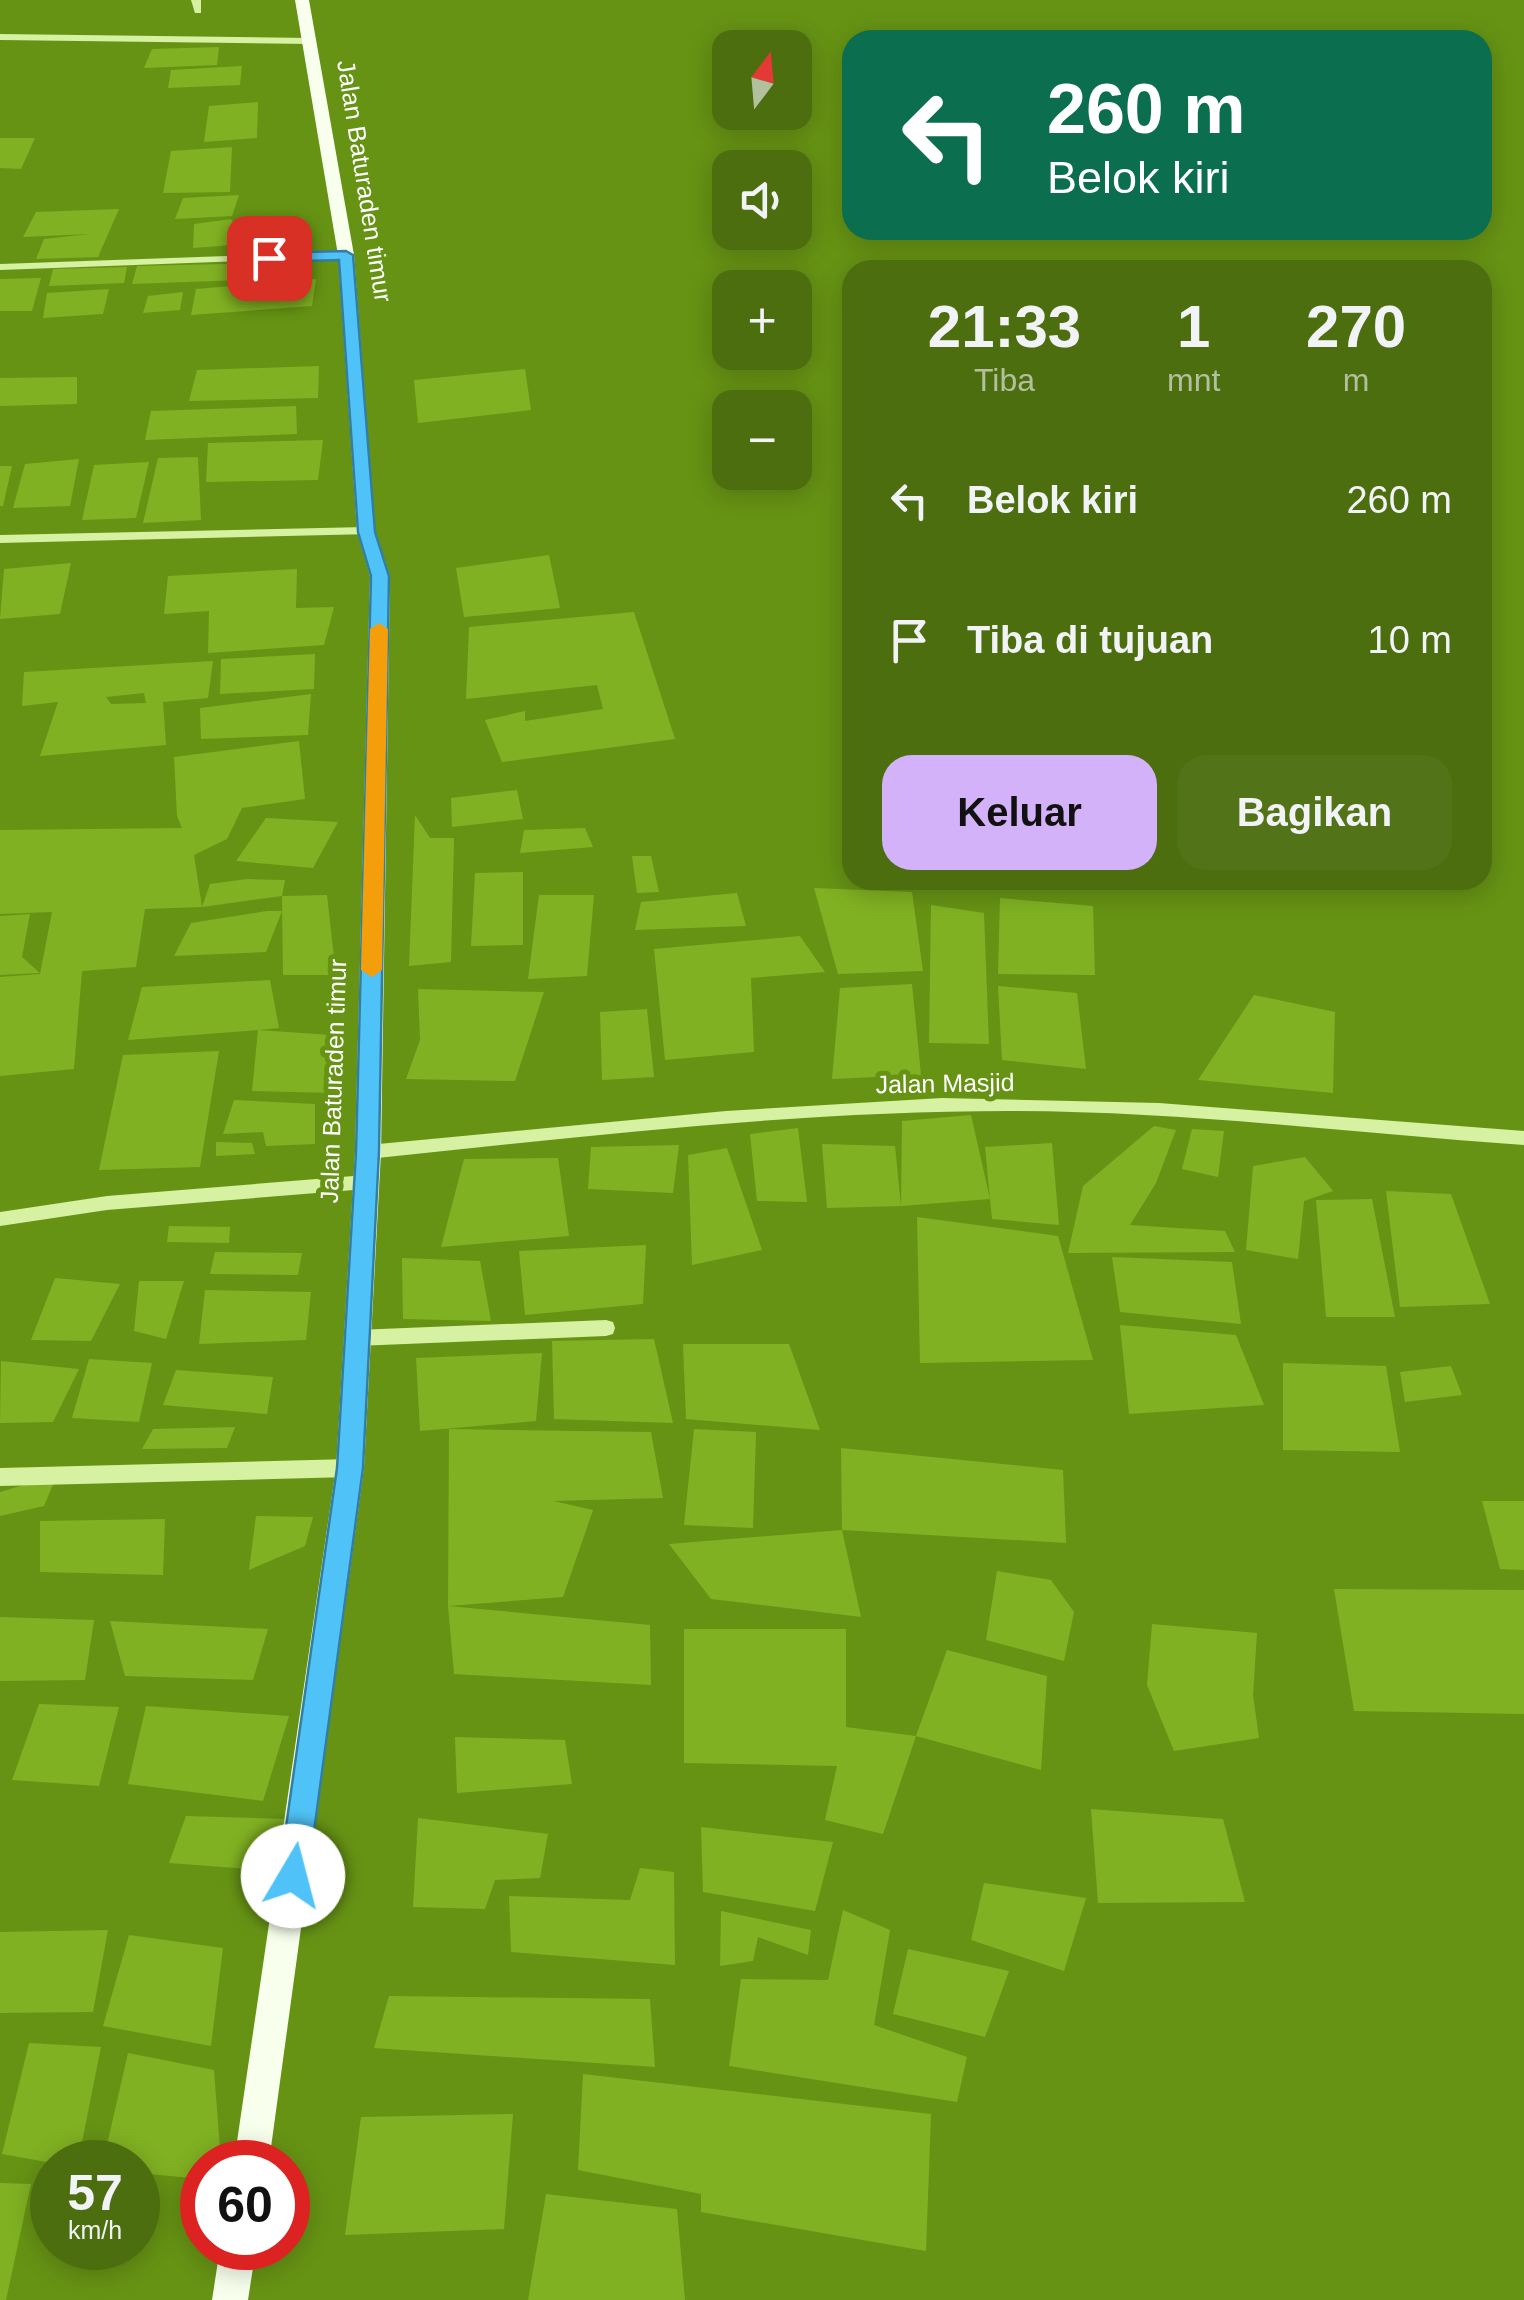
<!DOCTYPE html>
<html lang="id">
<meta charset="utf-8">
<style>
body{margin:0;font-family:Helvetica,sans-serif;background:#537318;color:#f1f3f6;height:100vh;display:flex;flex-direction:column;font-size:38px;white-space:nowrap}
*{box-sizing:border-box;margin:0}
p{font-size:32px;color:#b2c09e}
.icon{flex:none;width:55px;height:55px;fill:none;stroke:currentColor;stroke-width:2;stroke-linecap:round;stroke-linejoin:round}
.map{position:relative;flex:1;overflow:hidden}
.details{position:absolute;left:842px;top:260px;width:650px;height:630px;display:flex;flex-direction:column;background:#4c6e0f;border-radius:30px;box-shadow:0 5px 25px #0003}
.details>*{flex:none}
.banner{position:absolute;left:842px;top:30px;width:650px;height:210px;border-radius:30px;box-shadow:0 5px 25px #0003;background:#0b6e4f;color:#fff;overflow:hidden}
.needle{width:65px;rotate:16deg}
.tools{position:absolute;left:712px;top:30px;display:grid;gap:20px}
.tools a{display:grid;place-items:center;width:100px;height:100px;border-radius:20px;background:#4c6e0f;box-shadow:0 5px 25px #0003;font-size:50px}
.speed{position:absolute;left:30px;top:2140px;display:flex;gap:20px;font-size:50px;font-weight:700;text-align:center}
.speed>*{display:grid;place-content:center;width:130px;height:130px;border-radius:50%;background:#4c6e0f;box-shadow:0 5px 25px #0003;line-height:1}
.speed small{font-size:25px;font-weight:400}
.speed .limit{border:15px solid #d22;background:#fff;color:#111}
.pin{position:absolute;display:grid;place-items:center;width:85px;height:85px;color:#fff;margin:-42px;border-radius:20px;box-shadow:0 5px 15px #0006}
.me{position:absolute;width:110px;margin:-55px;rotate:8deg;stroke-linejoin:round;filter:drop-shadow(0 0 8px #0008)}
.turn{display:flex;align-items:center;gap:35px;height:210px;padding:0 40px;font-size:45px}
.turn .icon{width:130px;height:130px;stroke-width:2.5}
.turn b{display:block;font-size:70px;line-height:85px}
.eta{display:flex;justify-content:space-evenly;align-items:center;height:170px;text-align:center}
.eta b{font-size:60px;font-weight:600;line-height:70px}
.button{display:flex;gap:20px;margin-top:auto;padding:20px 40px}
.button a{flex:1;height:115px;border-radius:30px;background:#d4b2fa;color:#111;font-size:40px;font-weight:600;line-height:115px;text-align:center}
.button a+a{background:#537318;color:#f1f3f6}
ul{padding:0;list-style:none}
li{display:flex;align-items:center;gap:30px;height:140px;padding:0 40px}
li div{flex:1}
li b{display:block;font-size:38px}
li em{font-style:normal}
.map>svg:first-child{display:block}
</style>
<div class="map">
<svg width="1524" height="2300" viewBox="0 0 1524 2300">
<rect width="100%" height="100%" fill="#669314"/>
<g fill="#80b122" fill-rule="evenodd">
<path d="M219,47L217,65L144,68L152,49Z"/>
<path d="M242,66L240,85L168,88L171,70Z"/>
<path d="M258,102L257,138L204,142L209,106Z"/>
<path d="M0,138H35L21,169L0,168Z"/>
<path d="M232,147L230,192L163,193L171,151Z"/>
<path d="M239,195L232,216L175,219L183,198Z"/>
<path d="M119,209L98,257L36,259L44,239L89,234L23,237L36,212Z"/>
<path d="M231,219L246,244L193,248L194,224Z"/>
<path d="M269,263V279L132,284L137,266Z"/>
<path d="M127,267L124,283L49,286L53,269Z"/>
<path d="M41,278L32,311H0V279Z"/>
<path d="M316,279L312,306L191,315L196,289Z"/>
<path d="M109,289L103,314L43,318L47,293Z"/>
<path d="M183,292L180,310L143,313L148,296Z"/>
<path d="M319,366L318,398L189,401L197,370Z"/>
<path d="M525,369L531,410L418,423L414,380Z"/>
<path d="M77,377V404L0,406V378Z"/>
<path d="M296,406L297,434L145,440L151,411Z"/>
<path d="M323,440L318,480L206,482L208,443Z"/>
<path d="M198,457L201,520L143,523L158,458Z"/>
<path d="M79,459L70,506L13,508L25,464Z"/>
<path d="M149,462L136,518L82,520L94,465Z"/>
<path d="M0,466H12L3,506H0Z"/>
<path d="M549,555L560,608L464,617L456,568Z"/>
<path d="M71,563L60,614L0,619L4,569Z"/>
<path d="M297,569L296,608L334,607L324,645L208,653L209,611L164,614L168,576Z"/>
<path d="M634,612L675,739L502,762L485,720L525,711V721L603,709L597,685L466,699L469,627Z"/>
<path d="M315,654L314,689L220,694L221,659Z"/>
<path d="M213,661L208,698L163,702L166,745L40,756L58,702L22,706L24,672ZM144,693L146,703L111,704L106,697Z"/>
<path d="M311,694L308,735L201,739L200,708Z"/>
<path d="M299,741L305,799L242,808L227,839L194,855L202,907L145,909L136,967L82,971L74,1069L0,1076V977L40,974L52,912L0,914V830L182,828L177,816L174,757Z"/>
<path d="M517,790L523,819L452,827L451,798Z"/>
<path d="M415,815L430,838H454L451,962L409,966Z"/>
<path d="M266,818L338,822L313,868L236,861Z"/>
<path d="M585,828L593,847L520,853L524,830Z"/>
<path d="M632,856H651L659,892L637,893Z"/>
<path d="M523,872V945L471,946L475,873Z"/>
<path d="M247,879L285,880L282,896L202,907L210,884Z"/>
<path d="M814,888L912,892L923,971L838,974Z"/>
<path d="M737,893L746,926L635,930L641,902Z"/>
<path d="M327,895L336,975H283L282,896Z"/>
<path d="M539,895H594L587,976L528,979Z"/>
<path d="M1000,898L1093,906L1095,975L998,974Z"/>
<path d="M931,905L984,913L989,1044L929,1043Z"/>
<path d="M267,911H282L266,952L174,956L191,923Z"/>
<path d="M30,914L22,957L40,973L0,975V916Z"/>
<path d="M800,936L825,972L751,978L754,1052L665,1060L654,949Z"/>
<path d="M270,980L279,1028L258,1030L346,1036L332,1093L252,1091L258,1030L128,1040L142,987Z"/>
<path d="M912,984L921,1075L832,1079L840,988Z"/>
<path d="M998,986L1077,993L1086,1069L1002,1060Z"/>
<path d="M418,989L544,992L515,1081L406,1079L420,1040Z"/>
<path d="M1254,995L1335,1012L1333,1093L1198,1080Z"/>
<path d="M647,1009L654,1077L602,1080L600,1012Z"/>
<path d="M219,1051L200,1167L99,1170L123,1055Z"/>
<path d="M234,1100L315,1104V1144L266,1146L263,1132L223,1134Z"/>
<path d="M971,1115L990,1199L985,1147L1052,1143L1059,1225L992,1219L990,1199L901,1206L902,1121Z"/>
<path d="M1154,1126L1176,1130L1156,1183L1130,1225L1225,1231L1235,1252L1068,1253L1083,1186Z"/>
<path d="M798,1128L807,1202L757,1201L750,1134Z"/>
<path d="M1192,1129L1224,1131L1218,1177L1182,1169Z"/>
<path d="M216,1142L252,1143L255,1154L216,1156Z"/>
<path d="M822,1144L895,1146L901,1206L827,1208Z"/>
<path d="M679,1145L673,1193L588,1189L591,1147Z"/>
<path d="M727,1148L762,1250L692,1265L688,1155Z"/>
<path d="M1305,1157L1333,1191L1304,1201L1298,1259L1246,1250L1253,1166Z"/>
<path d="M558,1158L569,1236L441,1247L464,1159Z"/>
<path d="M1386,1191L1451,1194L1490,1304L1400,1307Z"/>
<path d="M1372,1199L1395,1317H1326L1316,1200Z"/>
<path d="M917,1217L1058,1236L1093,1360L920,1363Z"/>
<path d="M169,1226L230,1227L229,1243L167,1242Z"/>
<path d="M646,1245L643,1304L525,1315L519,1251Z"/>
<path d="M215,1252L302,1253L298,1275L210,1274Z"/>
<path d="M1112,1257L1232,1262L1241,1324L1120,1312Z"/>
<path d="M402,1258L480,1261L491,1321L403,1319Z"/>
<path d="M55,1278L120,1284L91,1341L31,1340Z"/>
<path d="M139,1281H184L166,1339L134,1331Z"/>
<path d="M205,1290L311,1292L306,1340L199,1344Z"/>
<path d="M1120,1325L1236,1335L1264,1405L1129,1414Z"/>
<path d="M654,1339L673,1423L554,1419L552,1341Z"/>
<path d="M683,1344H789L820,1430L686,1419Z"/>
<path d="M542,1353L536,1421L420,1431L416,1358Z"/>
<path d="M89,1359L152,1363L139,1422L72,1418Z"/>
<path d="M1,1361L79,1369L53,1422L0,1423Z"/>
<path d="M1283,1363L1386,1366L1400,1452L1283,1450Z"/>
<path d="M1451,1366L1462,1395L1405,1402L1400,1372Z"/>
<path d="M176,1370L273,1377L267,1414L163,1405Z"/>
<path d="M235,1427L227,1448L142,1449L153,1429Z"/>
<path d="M449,1429L651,1432L663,1498L553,1501L593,1510L563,1597L448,1606Z"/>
<path d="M694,1429L756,1432L753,1528L684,1525Z"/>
<path d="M841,1448L1063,1470L1066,1543L842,1530Z"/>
<path d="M57,1475L44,1506L0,1516V1492Z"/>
<path d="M1482,1501H1524V1570L1500,1569Z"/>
<path d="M256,1516L313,1517L305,1546L249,1570Z"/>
<path d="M165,1519L163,1575L40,1572V1521Z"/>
<path d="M842,1530L861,1617L711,1599L669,1544Z"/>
<path d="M997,1571L1051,1580L1074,1612L1064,1661L986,1640Z"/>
<path d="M1334,1589L1524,1590V1714L1354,1711Z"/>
<path d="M448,1606L650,1625L651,1685L454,1674Z"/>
<path d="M0,1617L94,1620L85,1680L0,1681Z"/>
<path d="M110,1621L268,1629L253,1680L125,1676Z"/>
<path d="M1152,1624L1257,1633L1253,1695L1259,1738L1174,1751L1147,1685Z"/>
<path d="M684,1629H846V1727L916,1736L883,1834L825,1820L837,1766L684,1763Z"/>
<path d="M947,1650L1047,1676L1041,1770L916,1736Z"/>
<path d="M39,1704L119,1707L99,1786L12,1780Z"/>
<path d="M146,1706L289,1716L263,1801L128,1784Z"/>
<path d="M455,1737L565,1740L572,1784L457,1793Z"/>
<path d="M1091,1809L1223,1819L1245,1902L1098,1903Z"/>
<path d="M186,1816L285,1819L277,1871L169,1863Z"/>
<path d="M418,1818L548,1834L540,1878L495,1880L485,1909L413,1907Z"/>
<path d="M701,1827L833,1842L815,1911L703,1892Z"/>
<path d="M640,1868L674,1872L675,1965L511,1952L509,1896L630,1900Z"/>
<path d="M984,1883L1086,1898L1064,1971L971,1940Z"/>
<path d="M843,1910L890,1930L874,2025L967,2057L957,2102L729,2066L741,1979L828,1980Z"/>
<path d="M721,1911L811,1930L808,1955L758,1937L753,1961L720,1966Z"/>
<path d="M108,1930L93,2012L0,2013V1932Z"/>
<path d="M129,1935L223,1948L211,2046L103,2026Z"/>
<path d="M908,1949L1009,1971L985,2037L893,2014Z"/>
<path d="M389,1996L650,1999L655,2067L374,2048Z"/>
<path d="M29,2043L101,2047L78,2162L52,2163L2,2154Z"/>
<path d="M128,2053L214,2070L221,2162H202V2179L138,2173V2162H103Z"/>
<path d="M583,2074L931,2114L926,2251L701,2212V2194L578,2170Z"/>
<path d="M513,2114L504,2229L345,2235L361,2117Z"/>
<path d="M0,2183L31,2184L6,2300H0Z"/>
<path d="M546,2194L677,2209L685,2300H528Z"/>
</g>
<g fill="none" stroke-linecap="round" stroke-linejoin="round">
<g fill="#d6f1a2" fill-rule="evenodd">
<path d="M191,0H201V13H195Z"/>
<path d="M0,34L309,38L314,41L309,44L0,40Z"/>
<path d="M346,252L350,253V257L0,270V264Z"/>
<path d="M366,527L371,528V534L0,543V535Z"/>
<path d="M942,1098L1159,1103L1524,1131V1145C1353,1133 1182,1111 1010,1111C795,1111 581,1137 368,1159L362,1157L359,1152L362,1147L368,1145L726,1111Z"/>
<path d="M366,1175L372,1177L375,1182L372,1187L366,1189L107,1210L0,1226V1212L107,1196Z"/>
<path d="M606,1320L613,1322L615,1328L613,1334L606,1336L356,1346L349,1344L347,1338L349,1332L356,1330Z"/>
<path d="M350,1459L357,1462L360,1468L357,1474L350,1477L0,1486V1468Z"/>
</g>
<g fill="#f8ffed" fill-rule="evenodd">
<path d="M295,0H309L354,255L375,531L390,576L381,1152L364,1468L269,2162H234L336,1468L355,1152L370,576L357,531L338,255Z"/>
<path d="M220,2248H256L248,2300H212Z"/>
</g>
</g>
<path fill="#4fc3f7" stroke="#337fa1" stroke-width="2.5" d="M346,251L353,255L375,532L389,576L379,1152L363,1468L308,1876L304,1886L293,1891L283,1886L279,1876L337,1468L356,1152L371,576L358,532L339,260L269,262L262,258L269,253Z"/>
<path fill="#f59e0b" d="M379,623L388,629L382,970L372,977L361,970L370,629Z"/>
<g text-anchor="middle" stroke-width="10" stroke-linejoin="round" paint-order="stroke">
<g font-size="25" fill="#fff" stroke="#669314">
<text transform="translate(365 181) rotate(81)" y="9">Jalan Baturaden timur</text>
<text transform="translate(333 1081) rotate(-88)" y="9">Jalan Baturaden timur</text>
<text transform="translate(945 1083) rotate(-1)" y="9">Jalan Masjid</text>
</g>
</g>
</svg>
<div class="tools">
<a><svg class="needle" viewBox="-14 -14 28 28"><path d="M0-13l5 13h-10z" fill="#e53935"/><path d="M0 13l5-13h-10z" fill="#b2c09e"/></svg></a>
<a><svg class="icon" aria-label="sound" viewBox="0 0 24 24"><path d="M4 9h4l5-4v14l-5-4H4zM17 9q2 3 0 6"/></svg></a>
<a>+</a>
<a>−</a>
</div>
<div class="speed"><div>57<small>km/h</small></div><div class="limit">60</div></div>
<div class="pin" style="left:269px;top:258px;background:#d93025"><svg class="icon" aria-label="arrive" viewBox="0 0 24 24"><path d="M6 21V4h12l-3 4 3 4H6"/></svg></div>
<svg class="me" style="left:293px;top:1876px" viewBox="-20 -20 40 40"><circle r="19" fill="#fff"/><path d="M0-13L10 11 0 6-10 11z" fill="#4fc3f7"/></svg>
<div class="banner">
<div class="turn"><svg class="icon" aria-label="left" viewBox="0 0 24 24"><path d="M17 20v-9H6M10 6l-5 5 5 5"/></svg><div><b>260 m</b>Belok kiri</div></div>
</div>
<section class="details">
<div class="eta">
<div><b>21:33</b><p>Tiba</p></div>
<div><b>1</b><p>mnt</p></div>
<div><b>270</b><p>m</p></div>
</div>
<ul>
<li><svg class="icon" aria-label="left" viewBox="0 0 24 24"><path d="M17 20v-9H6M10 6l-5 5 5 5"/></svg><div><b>Belok kiri</b></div><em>260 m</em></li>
<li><svg class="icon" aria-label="arrive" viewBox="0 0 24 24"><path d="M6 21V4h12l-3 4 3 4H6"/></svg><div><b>Tiba di tujuan</b></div><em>10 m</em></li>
</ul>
<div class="button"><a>Keluar</a><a>Bagikan</a></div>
</section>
</div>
